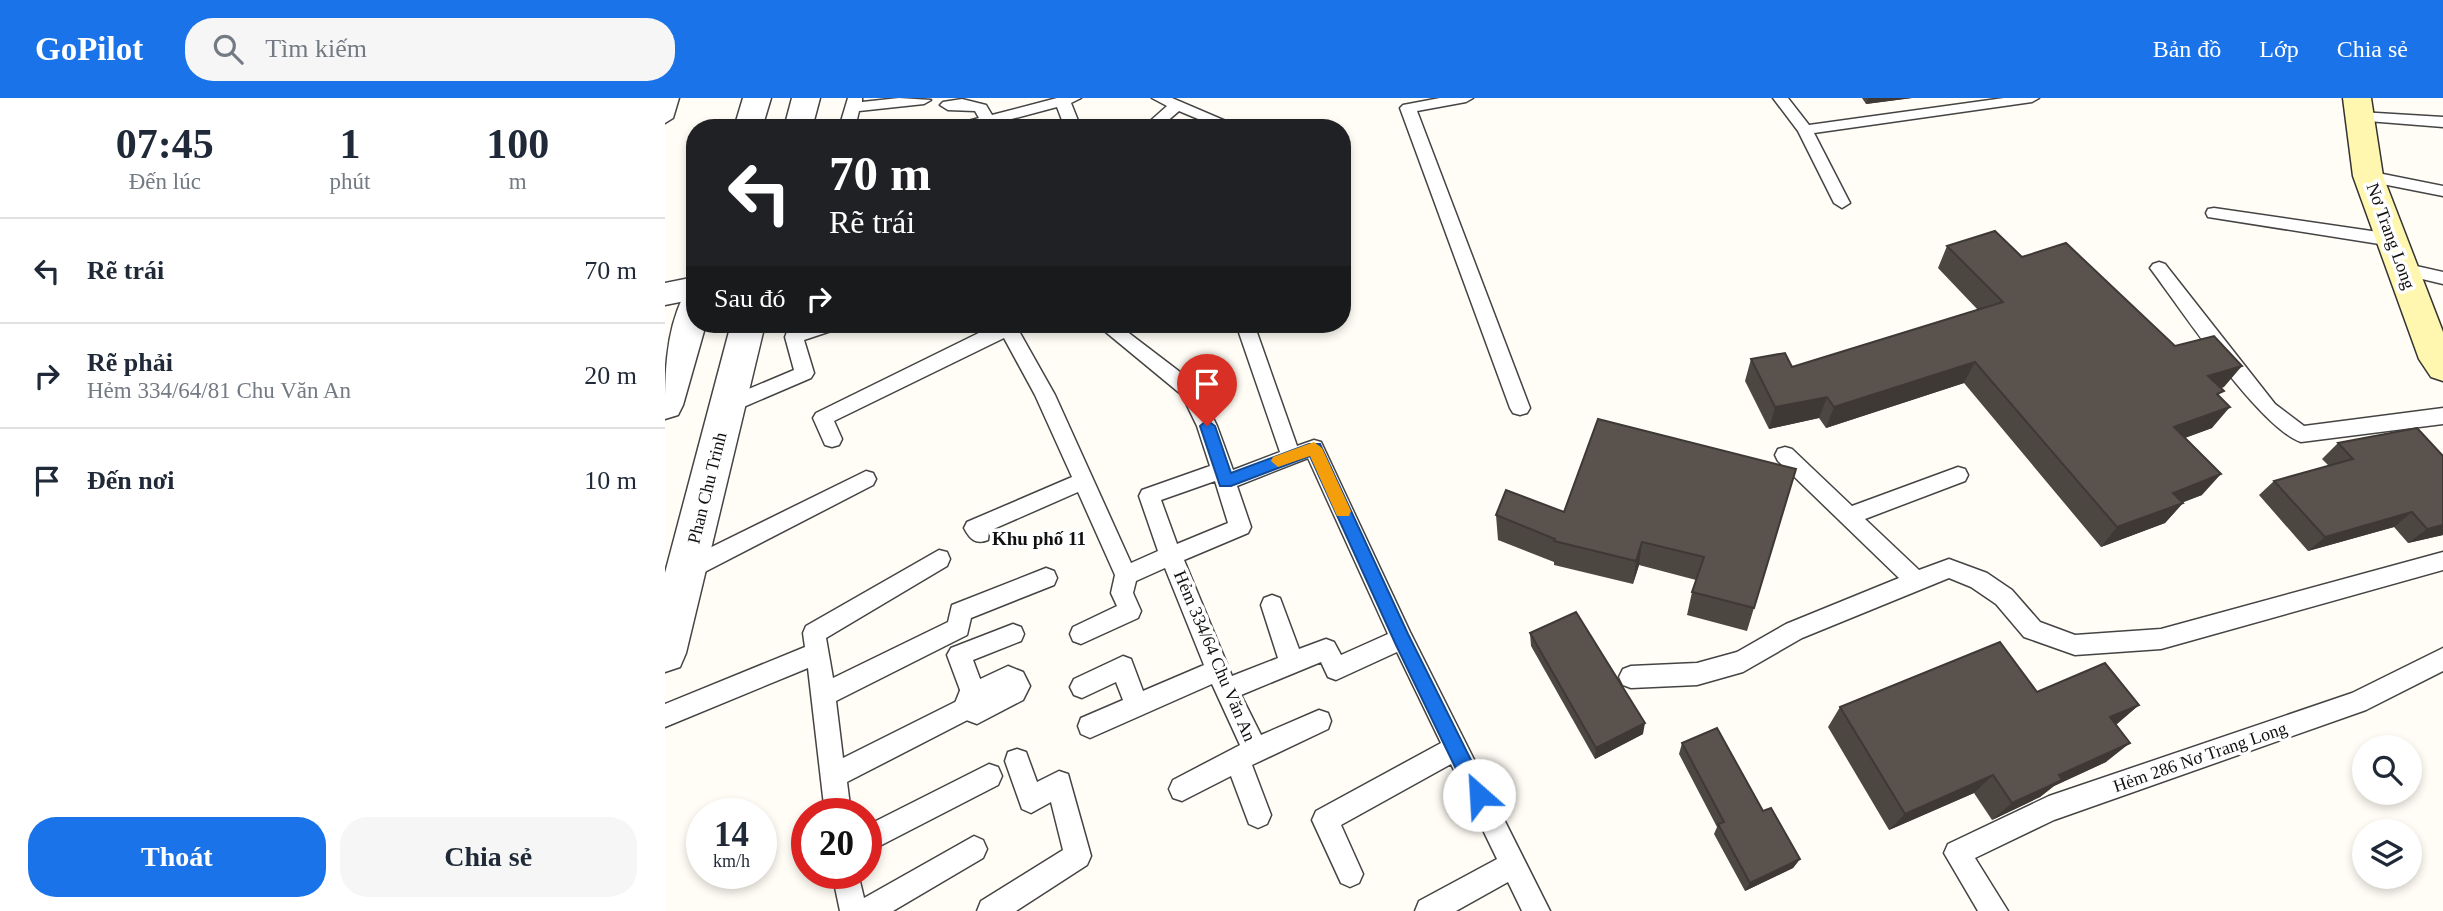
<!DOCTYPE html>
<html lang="vi">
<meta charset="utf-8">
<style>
body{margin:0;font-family:Georgia,serif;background:#f6f6f7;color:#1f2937;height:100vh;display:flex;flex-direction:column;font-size:26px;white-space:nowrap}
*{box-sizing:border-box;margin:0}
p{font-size:23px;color:#747a83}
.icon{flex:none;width:38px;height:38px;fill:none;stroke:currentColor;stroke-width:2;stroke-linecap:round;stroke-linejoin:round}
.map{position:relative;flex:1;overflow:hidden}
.side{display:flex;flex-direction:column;background:#fff;width:665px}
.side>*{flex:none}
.top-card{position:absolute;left:21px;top:21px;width:665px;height:214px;border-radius:28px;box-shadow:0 4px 10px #0003;background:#202124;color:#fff;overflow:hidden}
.controls{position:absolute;left:1687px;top:637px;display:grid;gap:14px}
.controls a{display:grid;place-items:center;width:70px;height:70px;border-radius:50%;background:#fff;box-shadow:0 4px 10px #0003;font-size:35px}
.speed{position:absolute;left:21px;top:700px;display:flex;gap:14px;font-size:35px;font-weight:700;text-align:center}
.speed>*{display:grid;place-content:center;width:91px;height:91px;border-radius:50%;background:#fff;box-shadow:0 4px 10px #0003;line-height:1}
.speed small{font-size:18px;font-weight:400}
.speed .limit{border:10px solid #d22;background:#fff;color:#111}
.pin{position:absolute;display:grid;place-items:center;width:60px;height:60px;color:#fff;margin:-72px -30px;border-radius:50% 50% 50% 0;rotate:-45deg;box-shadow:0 0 7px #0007}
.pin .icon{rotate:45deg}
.me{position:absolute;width:77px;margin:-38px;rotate:334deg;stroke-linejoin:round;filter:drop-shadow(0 0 5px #0008)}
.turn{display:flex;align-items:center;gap:24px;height:147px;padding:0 28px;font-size:32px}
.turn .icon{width:91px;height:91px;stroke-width:2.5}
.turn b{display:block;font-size:49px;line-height:60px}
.then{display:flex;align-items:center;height:66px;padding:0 28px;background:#0003;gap:14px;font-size:26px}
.eta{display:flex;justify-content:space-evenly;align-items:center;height:119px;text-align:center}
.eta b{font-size:42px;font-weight:700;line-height:49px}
.action{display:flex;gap:14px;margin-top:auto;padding:14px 28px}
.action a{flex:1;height:80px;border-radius:28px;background:#1a73e8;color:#fff;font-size:28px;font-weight:700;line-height:80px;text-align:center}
.action a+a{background:#f6f6f7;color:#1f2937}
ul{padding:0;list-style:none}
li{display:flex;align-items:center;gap:21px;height:105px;padding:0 28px;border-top:2px solid #e0e1e3}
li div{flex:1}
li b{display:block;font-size:26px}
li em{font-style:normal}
header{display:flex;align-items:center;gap:42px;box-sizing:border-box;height:98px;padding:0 35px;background:#1a73e8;color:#fff}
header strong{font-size:33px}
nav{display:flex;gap:38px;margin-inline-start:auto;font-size:24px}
.search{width:490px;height:63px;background:#f6f6f7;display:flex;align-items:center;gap:18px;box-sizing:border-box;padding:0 24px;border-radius:28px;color:#747a83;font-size:26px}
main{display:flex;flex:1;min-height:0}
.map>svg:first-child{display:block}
</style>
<header>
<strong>GoPilot</strong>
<div class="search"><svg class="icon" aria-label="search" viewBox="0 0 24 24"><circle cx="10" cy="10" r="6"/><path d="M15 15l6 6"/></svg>Tìm kiếm</div>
<nav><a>Bản đồ</a><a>Lớp</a><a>Chia sẻ</a></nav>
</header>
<main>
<section class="side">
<div class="eta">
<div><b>07:45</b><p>Đến lúc</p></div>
<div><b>1</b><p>phút</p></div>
<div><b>100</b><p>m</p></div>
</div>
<ul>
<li><svg class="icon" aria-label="left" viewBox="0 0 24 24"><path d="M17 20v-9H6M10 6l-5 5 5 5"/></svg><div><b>Rẽ trái</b></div><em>70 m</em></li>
<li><svg class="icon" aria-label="right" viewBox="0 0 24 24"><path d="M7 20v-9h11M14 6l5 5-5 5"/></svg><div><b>Rẽ phải</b><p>Hẻm 334/64/81 Chu Văn An</p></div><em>20 m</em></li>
<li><svg class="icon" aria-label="arrive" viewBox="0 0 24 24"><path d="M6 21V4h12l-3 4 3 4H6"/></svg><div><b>Đến nơi</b></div><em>10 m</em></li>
</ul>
<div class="action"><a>Thoát</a><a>Chia sẻ</a></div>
</section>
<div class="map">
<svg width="1778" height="813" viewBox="0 0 1778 813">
<rect width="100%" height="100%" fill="#fffdf5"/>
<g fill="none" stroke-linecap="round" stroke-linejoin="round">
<defs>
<g id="service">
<path d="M0,0H14L8,20L0,25Z"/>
<path d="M183,0H197V4L234,0L266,2L259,6L194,13L190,30H174Z"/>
<path d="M392,0H416L406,5L416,30H400L392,9L313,30H286L289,27L314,20L310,13L283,12L275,7L278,4L297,1L321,7L327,17Z"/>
<path d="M487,0H507L577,30H555L514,13L500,25L502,30H486L484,24L502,8Z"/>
<path d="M775,0H808L801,4L752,13L865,310L862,315L855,317L848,315L845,310L735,10L738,7Z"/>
<path d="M1108,0H1123L1144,27L1339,0H1374L1367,4L1149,35L1185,105L1177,110L1169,105L1133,33Z"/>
<path d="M1695,14L1778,19V29L1690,22L1687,19Z"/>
<path d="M1703,73L1778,88V98L1697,82L1695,78L1697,74Z"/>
<path d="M1549,110L1727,136L1736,142L1727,148L1543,119L1541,115L1543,111Z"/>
<path d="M1494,164L1500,166L1610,306L1639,328L1778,310V326L1636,344C1595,330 1517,213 1488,174L1485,170L1488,166Z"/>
<path d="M1738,165L1778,174V186L1732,175L1729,171Z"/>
<path d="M147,226H175L172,231L139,242L149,275L146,280L69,313L62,315L55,313L52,308L55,303L129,272L120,239L122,234Z"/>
<path d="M332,226H350L390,297L466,465L493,453L474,398L477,392L545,368L532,328L517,297L431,226H452L532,287L552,328L568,372L615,354L571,226H589L632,348L649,342L656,344L745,534L885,813H857L843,784L791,813H750L754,803L832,761L786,666L676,727L698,776L694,785L685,789L676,785L647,722L651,713L776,645L732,554L671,582L663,579L656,564L576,597L596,637L654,612L663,615L666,623L663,631L587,667L606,717L602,726L593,730L584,726L566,678L517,703L508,700L504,691L508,682L575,647L547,586L425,640L416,636L413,628L416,620L458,602L451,584L417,600L409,597L405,589L409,581L458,558L466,561L478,593L539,567L500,470L471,483L468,495L476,513L473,520L416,546L408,543L405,536L408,529L452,508L446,495L450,477L413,394L324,433L323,442C310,447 305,441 299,430L302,424L407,379L370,297L339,240L169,323L177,341L174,347L167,349L160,347L148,320L151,315ZM643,360L723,536L676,557L669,544L661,541L634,551L615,500L607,497L599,500L596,507L613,560L567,578L519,462L583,435L586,429L572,388ZM550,383L563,425L512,446L496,402Z"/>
<path d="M1120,349L1127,351L1187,408L1293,369L1300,371L1303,377L1300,383L1200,421L1254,472L1284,461L1322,475L1347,492L1375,524L1410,537L1496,531L1778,454V472L1496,551L1410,557L1359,539L1331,506L1306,489L1284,480L1137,540L1078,574L1032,587L966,590L958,587L954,579L958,571L966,568L1032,565L1072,554L1121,526L1234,480L1113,363L1110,357L1113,351Z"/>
<path d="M201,373L208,375L211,381L208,387L28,480L20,482L12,480L9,473L12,466Z"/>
<path d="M274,452L282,454L285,461L282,468L161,540L168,580L283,524L287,507L381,470L389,473L392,480L389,487L306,520L302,537L171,603L178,660L298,600L282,557L286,550L348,526L356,529L359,536L356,543L308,562L324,605L320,613L182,684L186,716H160L143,570L0,629V606L140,549L138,535L141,528Z"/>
<path d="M1778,550V573L1701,612L1389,722L1310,760L1343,813H1313L1279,755L1283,746L1384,698L1687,595Z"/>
<path d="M352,651L361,654L372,684L394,673L403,676L426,758L422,767L351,813H312L316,803L398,752L386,704L366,715L357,711L340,663L343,654Z"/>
<path d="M324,666L333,669L337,678L333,687L201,755V728Z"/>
<path d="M309,738L318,742L322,751L318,760L228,813H175L167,775H193L199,800Z"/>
</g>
<g id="minor">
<path d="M30,179V201L0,207V185Z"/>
<path d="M343,568L358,574L365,588L358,602L312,626L296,620L290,605L296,590Z"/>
</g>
<g id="tertiary">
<path d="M78,0H106L97,30H69Z"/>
<path d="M127,0H155L147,30H119Z"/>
<path d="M30,195V226H41L18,307L13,317L0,321C0,279 0,236 18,199Z"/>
<path d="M66,226H100L21,555L15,569L0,574V475Z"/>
</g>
<path id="secondary" d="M1678,0H1706L1718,78L1778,234V283L1766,279L1754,261L1688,78Z"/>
</defs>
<use href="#service" stroke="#444" stroke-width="3"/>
<use href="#minor" stroke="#444" stroke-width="3"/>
<use href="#tertiary" stroke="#444" stroke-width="3"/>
<use href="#secondary" stroke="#333" stroke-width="3"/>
<use href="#service" fill="#fff" fill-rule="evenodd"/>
<use href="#minor" fill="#fff" fill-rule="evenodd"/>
<use href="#tertiary" fill="#fff" fill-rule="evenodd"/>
<use href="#secondary" fill="#fff6b0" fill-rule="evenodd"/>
</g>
<g fill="#4d4742">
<path d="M1197,0H1247L1201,6Z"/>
<path d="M1282,148L1357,159L1510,248L1559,289L1555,290L1547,330L1520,340L1537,397L1517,404L1518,405L1500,425L1436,449L1299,285L1161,330L1154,320L1104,331L1080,283L1086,261L1127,269L1313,212L1273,170Z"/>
<path d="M1673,345L1778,358V437L1743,445L1729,429L1643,453L1594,397L1609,383L1664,368L1657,361Z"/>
<path d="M1131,371L1082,533L1022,517L1027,494L1031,482L974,467L968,486L889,467V464L833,442L831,417L899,414Z"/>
<path d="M865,535L978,636L930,661L866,548Z"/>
<path d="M1474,607L1451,627L1441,664L1389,688L1375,699L1327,722L1309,695L1224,732L1163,629L1175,609Z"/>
<path d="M1017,645L1098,713L1135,761L1128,770L1080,793L1049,736L1052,729L1014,656Z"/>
</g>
<g fill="#3f3936">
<path d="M1203,0H1247L1201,6Z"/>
<path d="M1310,264L1299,285L1161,330L1169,309Z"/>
<path d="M1577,268L1559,289L1525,299L1543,278Z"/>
<path d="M1162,299L1154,320L1104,331L1110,309Z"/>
<path d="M1565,309L1547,330L1492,350L1509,329Z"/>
<path d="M1556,376L1537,397L1491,415L1508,395Z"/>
<path d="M1518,405L1500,425L1436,449L1452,429Z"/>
<path d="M1747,414L1729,429L1643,453L1660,439Z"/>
<path d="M1778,427V437L1743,445L1762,431Z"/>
<path d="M977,444L974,467L968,486L971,463Z"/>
<path d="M1474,607L1450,627L1445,619Z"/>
<path d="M980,625L978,636L930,661L931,650Z"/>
<path d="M1465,645L1441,664L1389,688L1375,699L1327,722L1347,705L1394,677Z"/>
<path d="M1328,677L1309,695L1224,732L1240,716Z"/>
<path d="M1135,761L1128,770L1080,793L1085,785Z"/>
</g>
<g fill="#5a524d" stroke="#3f3936" stroke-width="2">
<path d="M1330,133L1357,159L1401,145L1510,248L1549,238L1577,268L1543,278L1559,293L1552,296L1565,309L1509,329L1556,376L1508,395L1518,405L1452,429L1310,264L1169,309L1162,299L1110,309L1086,261L1120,255L1127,269L1338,204L1282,148Z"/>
<path d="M933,321L1131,371L1089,510L1027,494L1039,459L977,444L971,463L889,443L890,441L831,417L841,392L899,414Z"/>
<path d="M1752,330L1778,358V427L1762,431L1747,414L1660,439L1609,383L1688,361L1673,345Z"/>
<path d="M911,514L980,625L931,650L865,535Z"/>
<path d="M1335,544L1372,594L1440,565L1474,607L1445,619L1465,645L1394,677L1397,682L1347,705L1328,677L1240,716L1175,609Z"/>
<path d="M1052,630L1098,713L1106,710L1135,761L1085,785L1053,726L1059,724L1017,645Z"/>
</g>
<path fill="#1a73e8" stroke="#114b97" stroke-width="2" d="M542,322L550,328L566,375L644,346H655L743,536L820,690L823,697L820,704L814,706L807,704L731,547L645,358L566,388H555L535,328Z"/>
<path fill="#f59e0b" d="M649,344L657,350L686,413L684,418H672L645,358L613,369L606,363L608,359Z"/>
<g text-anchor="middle" stroke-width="7" stroke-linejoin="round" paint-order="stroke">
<g font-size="18" fill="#111" stroke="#fff">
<text transform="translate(1726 138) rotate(70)" y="6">Nơ Trang Long</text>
<text transform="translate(42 390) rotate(-76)" y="6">Phan Chu Trinh</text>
<text transform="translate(550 558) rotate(67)" y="6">Hẻm 334/64 Chu Văn An</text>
<text transform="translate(1535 659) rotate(-19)" y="6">Hẻm 286 Nơ Trang Long</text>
</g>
<g font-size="19" font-weight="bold" fill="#111" stroke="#fff">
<text x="374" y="447">Khu phố 11</text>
</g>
</g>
</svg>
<div class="controls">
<a><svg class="icon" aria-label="search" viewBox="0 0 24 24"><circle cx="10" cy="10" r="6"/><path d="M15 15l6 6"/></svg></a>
<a><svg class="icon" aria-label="layers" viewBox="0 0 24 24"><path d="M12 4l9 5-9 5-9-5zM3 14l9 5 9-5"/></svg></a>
</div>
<div class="speed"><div>14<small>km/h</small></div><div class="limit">20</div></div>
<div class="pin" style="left:542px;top:328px;background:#d93025"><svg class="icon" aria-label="arrive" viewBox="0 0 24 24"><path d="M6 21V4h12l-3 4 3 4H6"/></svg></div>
<svg class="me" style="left:814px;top:697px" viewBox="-20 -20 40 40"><circle r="19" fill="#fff"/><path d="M0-13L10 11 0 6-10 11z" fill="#1a73e8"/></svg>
<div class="top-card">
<div class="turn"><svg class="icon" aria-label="left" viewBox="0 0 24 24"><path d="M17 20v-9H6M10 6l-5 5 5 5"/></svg><div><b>70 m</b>Rẽ trái</div></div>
<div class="then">Sau đó<svg class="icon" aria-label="right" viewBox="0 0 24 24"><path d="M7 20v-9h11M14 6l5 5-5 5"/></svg></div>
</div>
</div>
</main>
